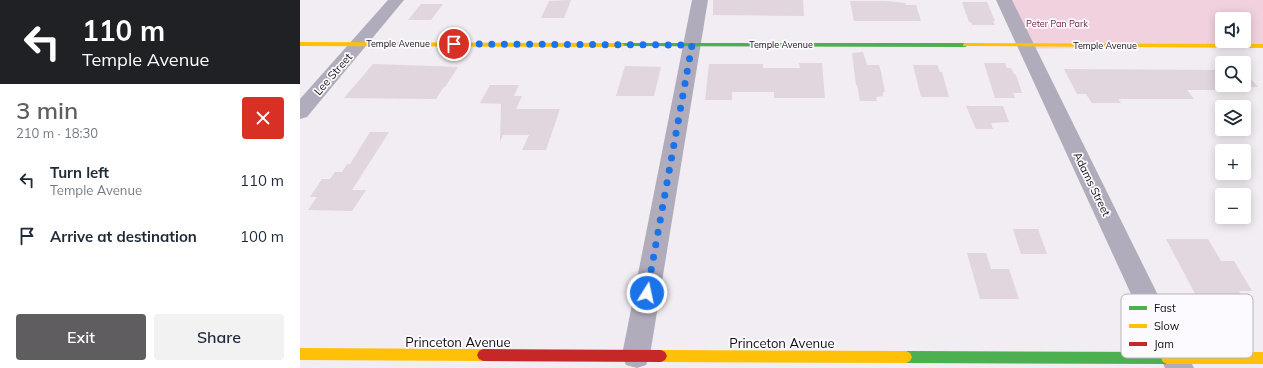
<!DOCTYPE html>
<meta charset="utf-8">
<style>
body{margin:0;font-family:Mulish,sans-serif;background:#f2f2f3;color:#1f2937;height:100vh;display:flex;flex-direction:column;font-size:15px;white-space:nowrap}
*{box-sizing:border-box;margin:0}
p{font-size:13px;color:#747a83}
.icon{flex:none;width:22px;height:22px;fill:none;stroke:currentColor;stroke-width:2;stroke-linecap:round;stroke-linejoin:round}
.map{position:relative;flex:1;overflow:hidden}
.drawer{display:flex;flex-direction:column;background:#fff;width:300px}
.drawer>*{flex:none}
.hud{background:#202124;color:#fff;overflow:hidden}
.buttons{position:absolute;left:915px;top:12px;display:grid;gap:8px}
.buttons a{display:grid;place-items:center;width:36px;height:36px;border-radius:4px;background:#fff;box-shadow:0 2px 10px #0003;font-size:20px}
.pin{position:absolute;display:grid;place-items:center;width:34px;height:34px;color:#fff;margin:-17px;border:2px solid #fff;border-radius:50%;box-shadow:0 1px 4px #0007}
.me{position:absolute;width:44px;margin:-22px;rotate:10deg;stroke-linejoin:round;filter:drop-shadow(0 0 3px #0008)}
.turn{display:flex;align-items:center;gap:14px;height:84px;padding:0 16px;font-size:18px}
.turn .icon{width:52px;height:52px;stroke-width:2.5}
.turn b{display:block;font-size:28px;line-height:34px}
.round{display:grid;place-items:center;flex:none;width:42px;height:42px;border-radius:4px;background:#f2f2f3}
.summary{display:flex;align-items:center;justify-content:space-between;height:68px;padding:0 16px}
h1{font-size:24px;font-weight:600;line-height:30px;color:#5f5d60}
.button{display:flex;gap:8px;margin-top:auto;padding:8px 16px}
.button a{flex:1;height:46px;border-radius:4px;background:#5f5d60;color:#fff;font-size:16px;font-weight:600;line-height:46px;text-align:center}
.button a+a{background:#f2f2f3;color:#1f2937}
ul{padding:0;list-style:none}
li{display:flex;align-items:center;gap:12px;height:56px;padding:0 16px}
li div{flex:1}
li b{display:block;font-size:15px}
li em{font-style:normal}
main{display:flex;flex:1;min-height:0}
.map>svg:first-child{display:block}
</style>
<main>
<section class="drawer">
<div class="hud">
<div class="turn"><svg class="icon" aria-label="left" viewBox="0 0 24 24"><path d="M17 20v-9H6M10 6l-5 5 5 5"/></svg><div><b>110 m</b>Temple Avenue</div></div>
</div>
<div class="summary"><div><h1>3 min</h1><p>210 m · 18:30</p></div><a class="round" style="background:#d93025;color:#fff"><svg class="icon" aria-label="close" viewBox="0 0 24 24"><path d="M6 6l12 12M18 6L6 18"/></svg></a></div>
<ul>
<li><svg class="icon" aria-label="left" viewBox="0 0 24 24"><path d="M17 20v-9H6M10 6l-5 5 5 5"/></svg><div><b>Turn left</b><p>Temple Avenue</p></div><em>110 m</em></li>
<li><svg class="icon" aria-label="arrive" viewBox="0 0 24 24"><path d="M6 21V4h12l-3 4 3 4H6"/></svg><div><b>Arrive at destination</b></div><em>100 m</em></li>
</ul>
<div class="button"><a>Exit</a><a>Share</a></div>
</section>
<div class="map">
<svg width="963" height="368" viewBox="0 0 963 368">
<rect width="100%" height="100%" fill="#f1edf2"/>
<path fill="#f1d1dd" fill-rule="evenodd" d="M699,0H963V45L722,49ZM922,19H944V41H922Z"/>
<g fill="#e1d5de">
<path d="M271,0L264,18H241L249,1Z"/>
<path d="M413,0H503L504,16L413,15Z"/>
<path d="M550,1H585L605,3L606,5H616L621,21H554Z"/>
<path d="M662,2H687L695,21H693L695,25H672L671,22H669Z"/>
<path d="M121,4H143L131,20H108Z"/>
<path d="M563,52L567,65H579L581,72L585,92H583V96L576,97L577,101H560L557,85H556L552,53Z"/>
<path d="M499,63H522L525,98H474V92H432V100H405L409,64H463V68H500Z"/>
<path d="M684,63H705L707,68H711L714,74L716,75L722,93H713L715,98H695Z"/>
<path d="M73,64L132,66L158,67L145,87L143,88L136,99L44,98Z"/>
<path d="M613,65H637L640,72H642L649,97H621Z"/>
<path d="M325,66L361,67L354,96H316Z"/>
<path d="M764,69L922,70V85H944V71L958,87H920L922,90H887L894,99H818L821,103H792L786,94H777Z"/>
<path d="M190,85H219L214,96H222L216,109H260L246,150H222L229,135H203L200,142L201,104L180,103Z"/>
<path d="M666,106H703L709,122L691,123L693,129H676Z"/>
<path d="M70,132H89L52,190H66L52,211L8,210L17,197H10L22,179H30L35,172H42L47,164H50Z"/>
<path d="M713,229H738L747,254H721Z"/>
<path d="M866,239H908L921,261H934L952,291H939L946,303H900Z"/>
<path d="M667,253H686L691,269H709L719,299H680Z"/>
</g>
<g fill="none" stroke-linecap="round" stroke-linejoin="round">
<g fill="#b1acbb" fill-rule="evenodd">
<path d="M88,0H104L7,117L0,119V99Z"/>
<path d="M392,0H408L350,355L346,365L337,368L326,365L322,355Z"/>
<path d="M696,0H712L894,368H865Z"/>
</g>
<g fill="#4caf50" fill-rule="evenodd">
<path d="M321,43H665L669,45L665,47L319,46V44Z"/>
<path d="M606,351L867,352L871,354L873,358L871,362L867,364L606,363L602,361L600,357L602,353Z"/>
</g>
<g fill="#ffc107" fill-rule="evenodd">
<path d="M0,42L321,43L325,45L321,47L0,46Z"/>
<path d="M665,43L963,44V48L663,46V44Z"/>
<path d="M0,348L183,349L187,351L189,355L187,359L183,361L0,360Z"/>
<path d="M361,350L606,351L610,353L612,357L610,361L606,363L361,362L357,360L355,356L357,352Z"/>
<path d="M867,352H963V364H867L863,362L861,358L863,354Z"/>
</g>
<path fill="#c62828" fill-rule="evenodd" d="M183,349L361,350L365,352L367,356L365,360L361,362L183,361L179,359L177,355L179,351Z"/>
</g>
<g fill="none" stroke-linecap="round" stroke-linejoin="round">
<path stroke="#1a73e8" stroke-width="7" stroke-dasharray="0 12.6" d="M154,44L392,45L347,293"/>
</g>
<g text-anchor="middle" stroke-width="3.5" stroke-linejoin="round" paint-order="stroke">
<g font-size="9" fill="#722344" stroke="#fdfaff">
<text x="757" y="27">Peter Pan Park</text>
</g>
<g font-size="9" fill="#110f12" stroke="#fdfaff">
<text x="98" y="47">Temple Avenue</text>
<text x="481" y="48">Temple Avenue</text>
<text x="805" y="49">Temple Avenue</text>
</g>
<g font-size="11" fill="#110f12" stroke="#fdfaff">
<text transform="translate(33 74) rotate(-49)" y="4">Lee Street</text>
<text transform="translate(792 184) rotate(64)" y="4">Adams Street</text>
</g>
<g font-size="13" fill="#110f12" stroke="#fdfaff">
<text x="158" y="347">Princeton Avenue</text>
<text x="482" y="348">Princeton Avenue</text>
</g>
</g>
<rect x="821" y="294" width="132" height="64" rx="6" fill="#fdfaff" stroke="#b6b4b8" stroke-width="1"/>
<rect x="829" y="306" width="18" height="4" fill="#4caf50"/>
<rect x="829" y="324" width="18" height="4" fill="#ffc107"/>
<rect x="829" y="342" width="18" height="4" fill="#c62828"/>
<g font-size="11" fill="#110f12">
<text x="854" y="312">Fast</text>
<text x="854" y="330">Slow</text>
<text x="854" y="348">Jam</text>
</g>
</svg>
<div class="buttons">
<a><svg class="icon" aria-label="sound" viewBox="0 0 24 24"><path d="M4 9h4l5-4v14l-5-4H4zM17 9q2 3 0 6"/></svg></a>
<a><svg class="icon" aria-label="search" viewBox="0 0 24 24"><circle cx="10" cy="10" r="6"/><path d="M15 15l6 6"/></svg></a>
<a><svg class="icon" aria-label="layers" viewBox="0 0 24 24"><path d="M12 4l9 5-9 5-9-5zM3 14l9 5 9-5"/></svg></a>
<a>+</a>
<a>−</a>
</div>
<div class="pin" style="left:154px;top:44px;background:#d93025"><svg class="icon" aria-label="arrive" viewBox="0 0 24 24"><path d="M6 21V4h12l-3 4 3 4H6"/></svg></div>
<svg class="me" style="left:347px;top:293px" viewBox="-20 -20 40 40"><circle r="17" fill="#1a73e8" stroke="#fff" stroke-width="3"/><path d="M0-11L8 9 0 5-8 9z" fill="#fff"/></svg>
</div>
</main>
